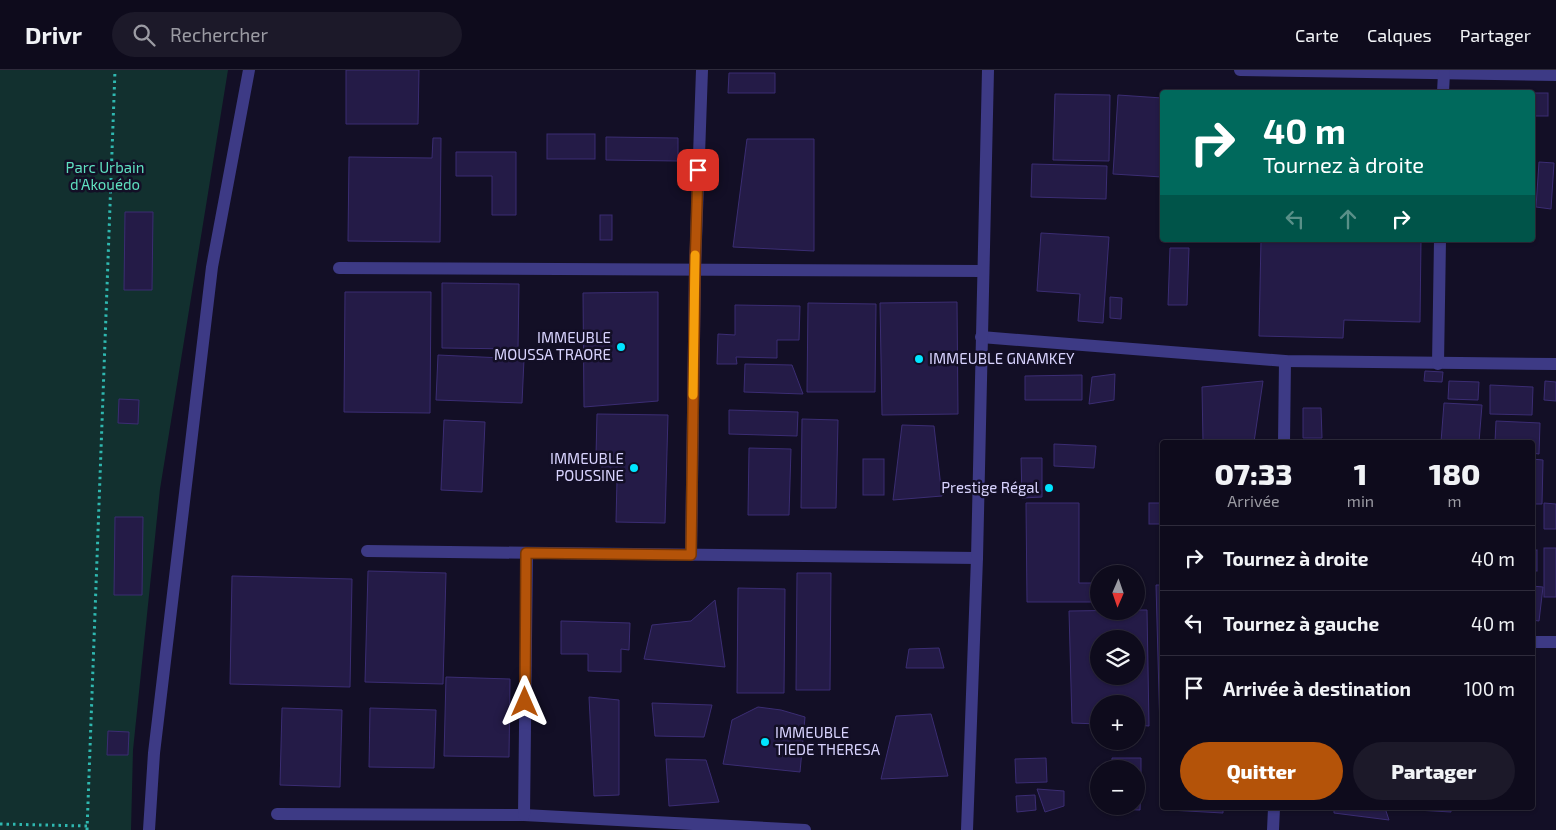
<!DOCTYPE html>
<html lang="fr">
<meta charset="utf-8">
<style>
body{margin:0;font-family:"Exo 2",sans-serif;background:#1c1929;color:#f1f3f6;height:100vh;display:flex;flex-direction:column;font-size:19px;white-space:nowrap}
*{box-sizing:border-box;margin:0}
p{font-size:16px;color:#9b9ba3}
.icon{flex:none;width:28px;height:28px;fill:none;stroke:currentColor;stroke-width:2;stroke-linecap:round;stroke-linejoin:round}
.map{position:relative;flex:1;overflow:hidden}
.drawer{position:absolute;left:1160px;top:370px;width:375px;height:370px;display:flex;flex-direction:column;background:#0e0b1c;border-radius:5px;box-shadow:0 1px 4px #0004,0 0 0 1px #2e2b3b}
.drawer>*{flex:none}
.top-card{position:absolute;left:1160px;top:20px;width:375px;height:152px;border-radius:5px;box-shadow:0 1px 4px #0004,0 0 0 1px #2e2b3b;background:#00695c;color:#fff;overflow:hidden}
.needle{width:32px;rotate:182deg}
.buttons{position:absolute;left:1090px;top:495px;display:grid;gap:10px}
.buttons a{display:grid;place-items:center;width:55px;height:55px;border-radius:50%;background:#0e0b1c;box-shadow:0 1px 4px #0004,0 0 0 1px #2e2b3b;font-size:25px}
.pin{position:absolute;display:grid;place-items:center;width:42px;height:42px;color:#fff;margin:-21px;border-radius:10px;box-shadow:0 2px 8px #0006}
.me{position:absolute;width:55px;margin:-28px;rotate:0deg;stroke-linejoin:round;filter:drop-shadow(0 0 4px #0008)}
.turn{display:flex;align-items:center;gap:18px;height:105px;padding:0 20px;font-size:22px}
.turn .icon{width:65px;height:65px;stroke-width:2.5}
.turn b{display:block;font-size:35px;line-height:42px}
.lanes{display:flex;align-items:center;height:48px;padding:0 20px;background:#0003;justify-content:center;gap:25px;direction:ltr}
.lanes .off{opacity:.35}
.eta{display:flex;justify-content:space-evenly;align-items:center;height:85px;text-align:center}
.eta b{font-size:30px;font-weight:800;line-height:35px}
.button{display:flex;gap:10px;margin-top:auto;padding:10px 20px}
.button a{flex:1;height:58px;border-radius:30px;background:#b45309;color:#fff;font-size:20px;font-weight:800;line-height:58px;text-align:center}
.button a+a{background:#1c1929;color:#f1f3f6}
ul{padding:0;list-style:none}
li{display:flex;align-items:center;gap:15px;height:65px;padding:0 20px;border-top:1px solid #2e2b3b}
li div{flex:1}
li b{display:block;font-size:19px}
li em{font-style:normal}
header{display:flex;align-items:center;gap:30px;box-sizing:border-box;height:70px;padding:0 25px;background:#0e0b1c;border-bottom:1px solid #2e2b3b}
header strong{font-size:24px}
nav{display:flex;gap:28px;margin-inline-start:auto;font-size:18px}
.search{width:350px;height:45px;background:#1c1929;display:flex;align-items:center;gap:12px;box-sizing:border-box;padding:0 18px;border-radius:28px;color:#9b9ba3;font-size:19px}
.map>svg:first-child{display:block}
</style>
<header>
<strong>Drivr</strong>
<div class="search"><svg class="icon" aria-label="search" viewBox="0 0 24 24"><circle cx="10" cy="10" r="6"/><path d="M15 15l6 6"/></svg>Rechercher</div>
<nav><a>Carte</a><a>Calques</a><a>Partager</a></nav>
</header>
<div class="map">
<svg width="1556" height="760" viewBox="0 0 1556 760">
<rect width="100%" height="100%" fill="#130f26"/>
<path fill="#12302f" d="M0,0H228L160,419L133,680L131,760H0Z"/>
<g fill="#241b47" stroke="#3b2d73" fill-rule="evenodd">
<path d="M346,0H419L418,54H346Z"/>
<path d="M729,3H775V23H728Z"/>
<rect x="1532" y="23" width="16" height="23"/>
<path d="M1055,24L1110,25L1109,91L1053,90Z"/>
<path d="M1118,25L1162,28V107L1113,104Z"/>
<rect x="547" y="64" width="48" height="25"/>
<path d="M606,67L678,68V91L606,90Z"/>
<path d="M433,68H441L440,172L348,171L349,87L432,88Z"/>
<path d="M747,69H814V181L733,177Z"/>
<path d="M456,82H516V145H492V106H456Z"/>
<path d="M1539,92L1554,93L1551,139L1536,137Z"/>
<path d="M1032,94L1107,96L1106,129L1031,127Z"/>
<path d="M125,142H153L152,220H124Z"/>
<rect x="600" y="145" width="12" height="25"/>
<path d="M1041,163L1109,167L1103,253L1078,251L1080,224L1037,221Z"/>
<path d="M1261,170H1421L1420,252L1344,250L1343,268L1259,266Z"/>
<path d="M1170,178H1189L1187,235H1168Z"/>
<path d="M442,213L519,214L518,279L442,278Z"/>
<path d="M345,222H431L430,343L344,342Z"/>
<path d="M658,222V331L584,337L583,223Z"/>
<path d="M1110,227L1122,228L1121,249L1110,248Z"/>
<path d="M957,232L958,344L882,345L880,233Z"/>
<path d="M808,233L876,234L875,322H807Z"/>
<path d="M735,235L800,236L799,270H777V288L736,287L737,294H717L718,264L735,265Z"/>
<path d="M438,285L524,289L522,333L436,330Z"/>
<path d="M745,294L792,295L803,324L744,322Z"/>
<path d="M1425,301L1443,302L1442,312L1424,311Z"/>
<path d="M1115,304L1114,330L1089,334L1092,307Z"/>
<path d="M1082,305V330H1025V306Z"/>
<path d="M1263,311L1254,372H1203L1202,317Z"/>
<path d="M1449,311L1479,312L1478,330L1448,329Z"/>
<path d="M1545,311L1556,312V331L1544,330Z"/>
<path d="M1490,315L1533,317L1532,345L1490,344Z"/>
<path d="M119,329L139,330L138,354L118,353Z"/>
<path d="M1444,333L1482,335L1479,372H1441Z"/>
<path d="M1303,338H1321L1322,368H1303Z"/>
<path d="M729,340L798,342L797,366L729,364Z"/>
<path d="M597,344L668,345L665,453L616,452L617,410L602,409V386H596Z"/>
<path d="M802,349L838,350L836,438H801Z"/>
<path d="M444,350L485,352L482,422L441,420Z"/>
<path d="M1496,351L1540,353L1539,384L1532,383V372H1495Z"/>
<path d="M902,355L934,356L942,426L893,430Z"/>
<path d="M1054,374L1096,376L1094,398L1054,396Z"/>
<path d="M749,378L791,379L789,445H748Z"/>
<path d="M1021,388H1042V427L1022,428Z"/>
<rect x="863" y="389" width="21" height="36"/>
<path d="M1532,389L1543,390L1542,434H1532Z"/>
<path d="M1026,433H1079V513H1099V532H1027Z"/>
<rect x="1149" y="433" width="13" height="21"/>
<path d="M1544,433L1556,434V459H1544Z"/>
<path d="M115,447H143L142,525H114Z"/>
<rect x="1544" y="478" width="12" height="49"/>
<rect x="1532" y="480" width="5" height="21"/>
<path d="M368,501L446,503L443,614L365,612Z"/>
<path d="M797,503H831L830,620H796Z"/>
<path d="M232,506L352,509L350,617L230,614Z"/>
<rect x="1136" y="513" width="4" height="18"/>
<path d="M1156,515H1162V661H1160Z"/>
<path d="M1532,516L1543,517L1539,551L1532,550Z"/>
<path d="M738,518L785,519L784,623H737Z"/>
<path d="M715,530L725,597L644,589L652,555L691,551Z"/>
<path d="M1136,540H1147L1149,656L1136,655V634H1099V654L1072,653L1069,541ZM1099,569H1136V606H1099Z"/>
<path d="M561,551L630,553L629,580L621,579V602L588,601V584H561Z"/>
<path d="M939,578L944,598H906L909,579Z"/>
<path d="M446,607L510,609L509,687L444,686Z"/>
<path d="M589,627L619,630V725L594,726Z"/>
<path d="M652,633L712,635L704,667L655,666Z"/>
<path d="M758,637L781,640L805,647L800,702L723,694L732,650Z"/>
<path d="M282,638L342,640L340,717L280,715Z"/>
<path d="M370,638L436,640L434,698L369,697Z"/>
<path d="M931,644L948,706L881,709L896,646Z"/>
<path d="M108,661L129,662L128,685H107Z"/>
<path d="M1046,688L1047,712L1016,713L1015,689Z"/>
<path d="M1112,688H1141V704L1136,705V699H1112Z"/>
<path d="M666,689L706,690L719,732L669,736Z"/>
<path d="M1136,711H1141L1140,740L1110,739L1111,736H1136Z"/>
<path d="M1037,719L1064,721V736L1045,742Z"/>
<path d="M1035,725L1036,740L1017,742L1016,726Z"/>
<path d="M1170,738H1223V743L1169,740Z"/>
<path d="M1334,738H1385L1389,750L1334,743Z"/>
<path d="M1399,738H1451V742L1399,739Z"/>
</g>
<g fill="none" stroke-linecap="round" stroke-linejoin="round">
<g stroke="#2fb8b0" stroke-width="3" stroke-dasharray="2.5 4" stroke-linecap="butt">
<path d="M0,754L87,756"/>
<path d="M87,760L115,0"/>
</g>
<g stroke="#3d3a85" stroke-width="12">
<path d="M1240,0L1556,5"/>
<path d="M1443,22L1444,3"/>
<path d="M339,198L983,201"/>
<path d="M981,267L1285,291L1556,294"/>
<path d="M1438,294L1440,170"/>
<path d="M1284,372L1285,291"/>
<path d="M367,481L977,488"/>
<path d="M691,485L695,199L702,0"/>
<path d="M1532,572H1556"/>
<path d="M277,744L524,745L805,760"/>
<path d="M524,745L527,483"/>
<path d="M149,760L154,683L212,197L249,0"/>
<path d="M967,760L977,488L988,0"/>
<path d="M1273,760L1274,738"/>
</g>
</g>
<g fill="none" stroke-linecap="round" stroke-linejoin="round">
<defs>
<path id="route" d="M525,632L526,483L691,485L695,199L698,100"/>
</defs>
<use href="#route" stroke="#753606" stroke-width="12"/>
<use href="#route" stroke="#b45309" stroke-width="9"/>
<path stroke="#f59e0b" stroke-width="9" d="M693,325L695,185"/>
</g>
<g fill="#00e5ff" stroke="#130f26" stroke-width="2">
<circle cx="621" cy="277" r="5"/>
<circle cx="919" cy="289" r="5"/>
<circle cx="634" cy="398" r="5"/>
<circle cx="1049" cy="418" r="5"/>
<circle cx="765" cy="672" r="5"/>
</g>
<g text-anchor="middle" stroke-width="5" stroke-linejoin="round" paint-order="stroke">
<g font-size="15" fill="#5fe0c0" stroke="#130f26">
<text x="105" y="103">Parc Urbain<tspan x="105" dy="17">d'Akouédo</tspan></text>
</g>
<g font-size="15" fill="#d9d4ff" stroke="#130f26" text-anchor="end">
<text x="611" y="273">IMMEUBLE<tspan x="611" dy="17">MOUSSA TRAORE</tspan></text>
<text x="929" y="294" text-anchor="start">IMMEUBLE GNAMKEY</text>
<text x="624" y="394">IMMEUBLE<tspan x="624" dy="17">POUSSINE</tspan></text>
<text x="1039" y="423">Prestige Régal</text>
<text x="775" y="668" text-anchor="start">IMMEUBLE<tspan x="775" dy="17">TIEDE THERESA</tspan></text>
</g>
</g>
</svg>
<div class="buttons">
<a><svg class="needle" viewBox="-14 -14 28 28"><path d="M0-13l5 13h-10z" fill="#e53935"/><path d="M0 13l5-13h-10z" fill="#9b9ba3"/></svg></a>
<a><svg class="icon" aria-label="layers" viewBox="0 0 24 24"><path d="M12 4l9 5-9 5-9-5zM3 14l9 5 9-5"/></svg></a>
<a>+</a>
<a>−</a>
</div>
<div class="pin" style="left:698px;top:100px;background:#d93025"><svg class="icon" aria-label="arrive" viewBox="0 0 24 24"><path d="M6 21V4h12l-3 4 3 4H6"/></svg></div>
<svg class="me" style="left:525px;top:632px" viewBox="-20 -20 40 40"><path d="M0-17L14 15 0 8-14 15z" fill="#b45309" stroke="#fff" stroke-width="4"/></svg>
<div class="top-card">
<div class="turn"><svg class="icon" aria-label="right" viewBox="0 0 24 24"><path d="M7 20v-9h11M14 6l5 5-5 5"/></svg><div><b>40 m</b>Tournez à droite</div></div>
<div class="lanes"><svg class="icon off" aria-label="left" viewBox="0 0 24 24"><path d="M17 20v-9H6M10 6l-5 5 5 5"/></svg><svg class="icon off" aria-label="ahead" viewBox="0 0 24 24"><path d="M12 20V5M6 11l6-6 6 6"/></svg><svg class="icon" aria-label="right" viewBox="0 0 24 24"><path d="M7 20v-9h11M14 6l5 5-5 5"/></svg></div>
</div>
<section class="drawer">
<div class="eta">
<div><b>07:33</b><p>Arrivée</p></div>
<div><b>1</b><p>min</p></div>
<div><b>180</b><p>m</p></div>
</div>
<ul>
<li><svg class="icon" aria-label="right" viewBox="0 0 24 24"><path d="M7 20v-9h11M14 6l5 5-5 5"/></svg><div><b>Tournez à droite</b></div><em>40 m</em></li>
<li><svg class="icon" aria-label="left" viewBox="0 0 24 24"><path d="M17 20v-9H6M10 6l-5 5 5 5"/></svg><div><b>Tournez à gauche</b></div><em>40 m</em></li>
<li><svg class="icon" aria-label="arrive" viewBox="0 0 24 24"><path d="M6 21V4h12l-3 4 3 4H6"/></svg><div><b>Arrivée à destination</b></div><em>100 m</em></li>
</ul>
<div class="button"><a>Quitter</a><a>Partager</a></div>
</section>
</div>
